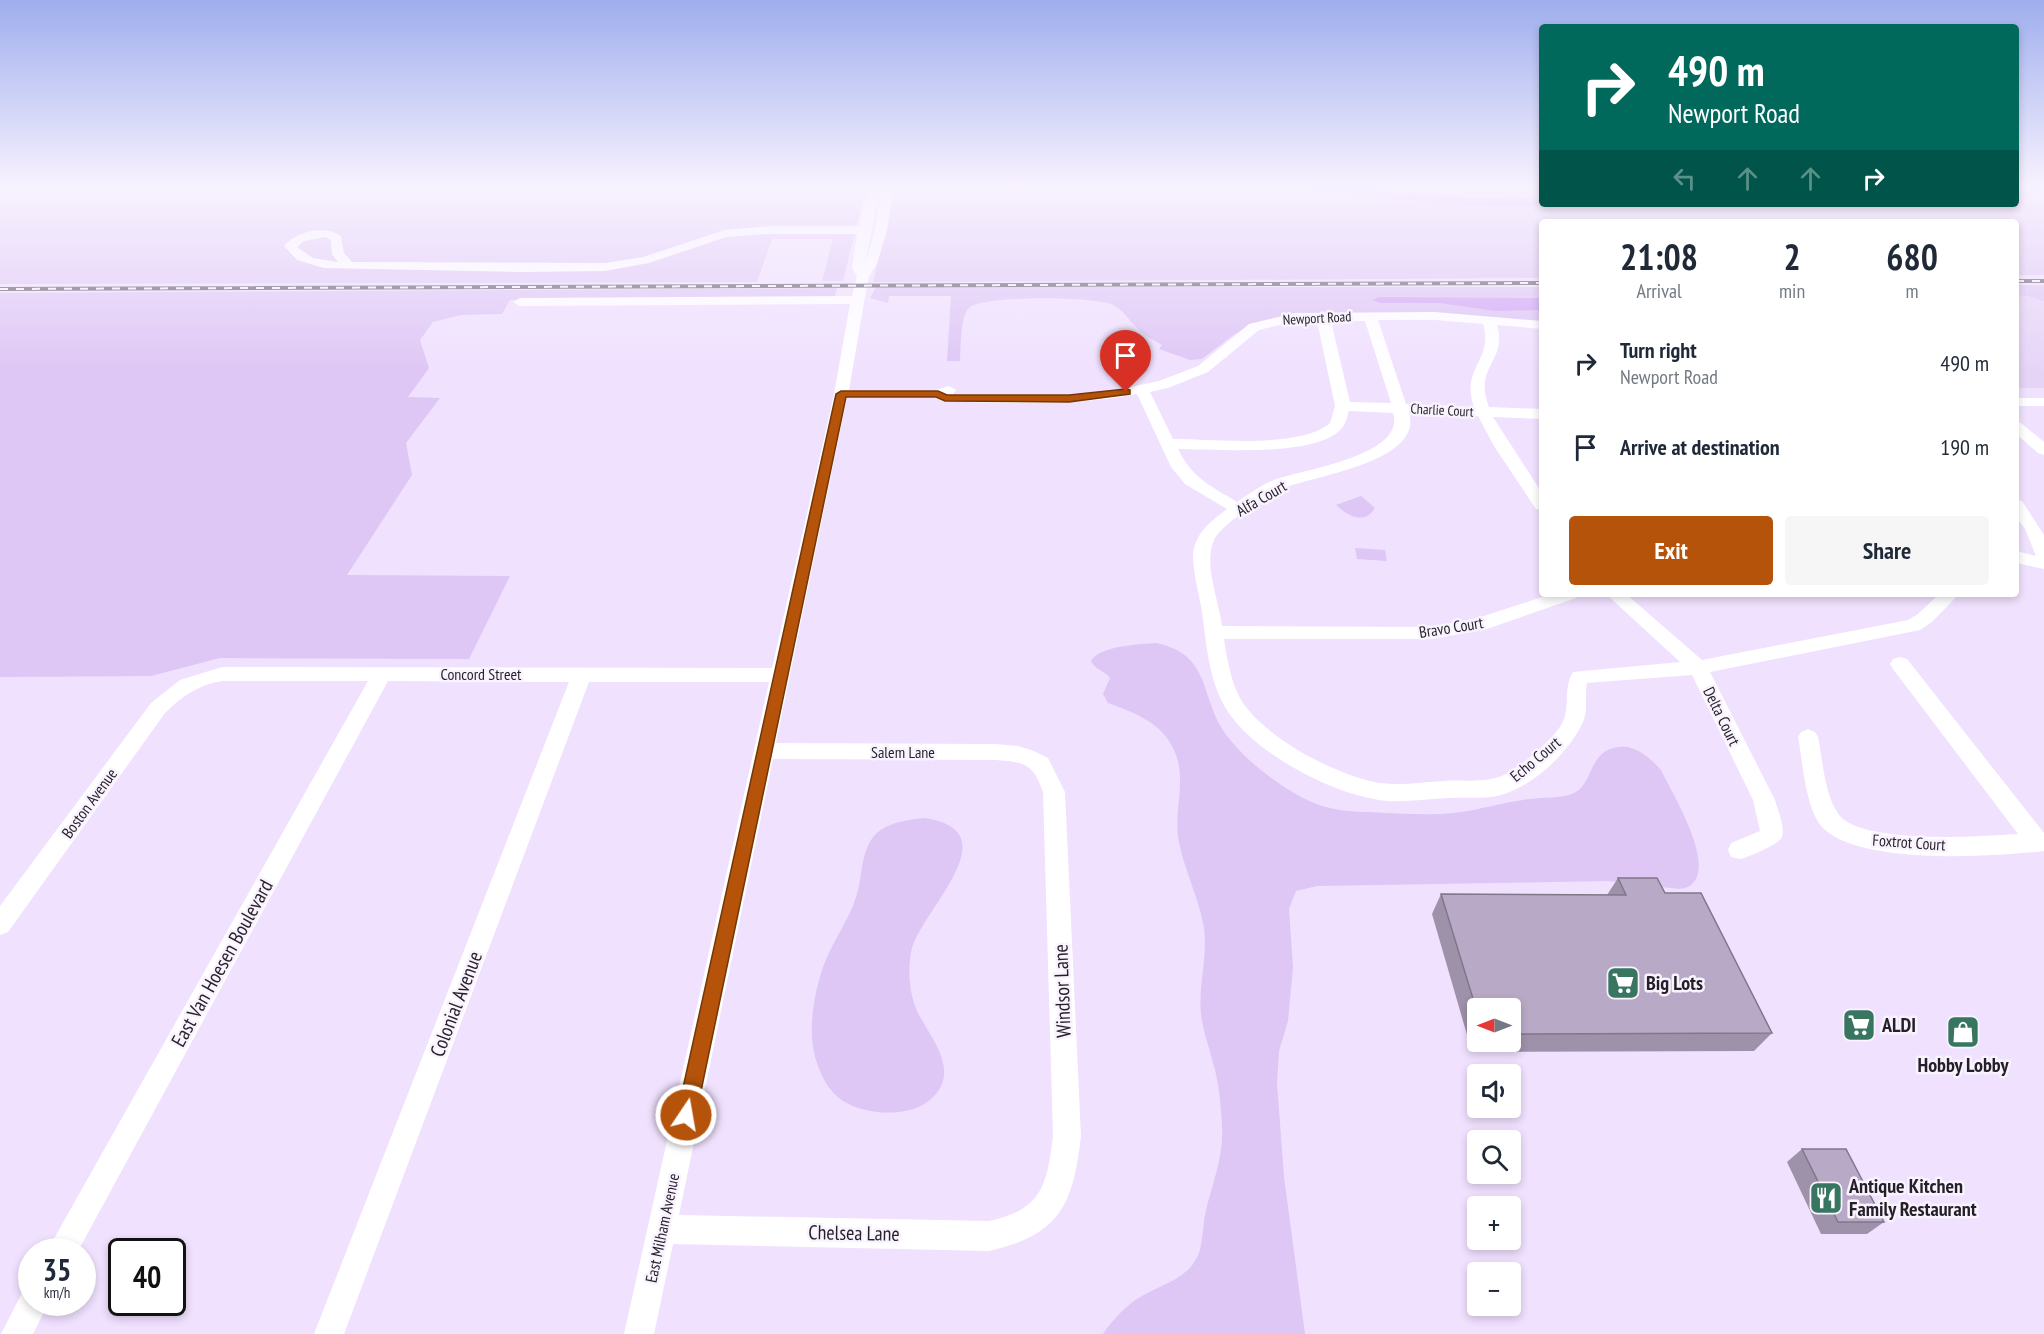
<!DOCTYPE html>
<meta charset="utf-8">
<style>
body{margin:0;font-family:"PT Sans Narrow",sans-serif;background:#f6f6f7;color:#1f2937;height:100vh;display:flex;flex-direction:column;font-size:22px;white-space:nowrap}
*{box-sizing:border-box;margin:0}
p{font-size:20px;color:#747a83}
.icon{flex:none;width:33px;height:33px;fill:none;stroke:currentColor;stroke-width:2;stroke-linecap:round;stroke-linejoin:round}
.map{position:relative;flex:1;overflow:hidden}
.drawer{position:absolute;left:1539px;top:219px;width:480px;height:378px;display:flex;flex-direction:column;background:#fff;border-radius:6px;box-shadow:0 3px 9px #0003}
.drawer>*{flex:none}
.hud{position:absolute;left:1539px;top:24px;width:480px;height:183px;border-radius:6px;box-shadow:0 3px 9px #0003;background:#00695c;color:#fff;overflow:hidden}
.needle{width:39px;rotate:270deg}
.controls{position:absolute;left:1467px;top:998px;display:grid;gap:12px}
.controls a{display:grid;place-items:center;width:54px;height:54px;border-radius:6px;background:#fff;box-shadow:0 3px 9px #0003;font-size:30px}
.speed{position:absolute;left:18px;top:1238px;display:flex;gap:12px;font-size:30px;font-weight:700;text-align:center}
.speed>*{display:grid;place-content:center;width:78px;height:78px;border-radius:50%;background:#fff;box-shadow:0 3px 9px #0003;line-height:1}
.speed small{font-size:15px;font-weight:400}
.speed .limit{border:3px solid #111;border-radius:9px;background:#fff;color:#111}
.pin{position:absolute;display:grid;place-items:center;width:51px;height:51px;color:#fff;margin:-62px -26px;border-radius:50% 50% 50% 0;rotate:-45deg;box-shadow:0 0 6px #0007}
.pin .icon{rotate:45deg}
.me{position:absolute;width:66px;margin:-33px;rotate:12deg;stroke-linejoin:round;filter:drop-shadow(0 0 4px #0008)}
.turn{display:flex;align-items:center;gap:21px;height:126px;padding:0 30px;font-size:27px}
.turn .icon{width:78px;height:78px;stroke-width:2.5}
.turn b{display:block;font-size:42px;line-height:51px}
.lanes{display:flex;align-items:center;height:57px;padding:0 30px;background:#0003;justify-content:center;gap:30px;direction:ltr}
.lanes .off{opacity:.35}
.eta{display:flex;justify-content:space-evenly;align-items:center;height:102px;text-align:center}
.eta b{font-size:36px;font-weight:700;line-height:42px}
.cta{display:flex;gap:12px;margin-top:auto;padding:12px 30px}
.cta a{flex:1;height:69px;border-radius:6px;background:#b45309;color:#fff;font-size:24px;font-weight:700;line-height:69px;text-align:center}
.cta a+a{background:#f6f6f7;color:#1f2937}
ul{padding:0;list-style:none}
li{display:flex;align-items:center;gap:18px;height:84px;padding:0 30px}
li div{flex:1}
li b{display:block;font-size:22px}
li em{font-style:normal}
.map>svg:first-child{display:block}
</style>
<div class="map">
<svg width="2044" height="1334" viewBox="0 0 2044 1334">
<rect width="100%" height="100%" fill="#f0e1fe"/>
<rect fill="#e6d4f7" x="2016" y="291" width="28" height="97"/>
<g fill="#dec6f5">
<path d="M0,187H866L843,281H822L833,239H772L757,282L0,284Z"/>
<path d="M892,187H1542V204H2016V187H2044V275H2016V222H1542V278L873,282L888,217Z"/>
<path d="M2016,285H2044V301L2028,296H2016Z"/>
<path d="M876,287H1542V322L1341,313L1252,325L1232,336L1202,359L1190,360L1159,349L1162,345C1153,340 1144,335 1136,327C1128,319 1123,310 1113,305C1095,296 983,295 969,308C960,316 961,349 960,361H947L951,296H889L888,303L870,298Z"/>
<path d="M837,288L835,297L510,300L502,314L461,315L433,322L420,340L429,368L408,397L440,398L406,443L412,475L347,575L510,576L469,659L220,658L151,676L0,677V293Z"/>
<path d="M1361,496L1375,508C1364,526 1347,515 1336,505Z"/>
<path d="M1355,548L1385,550L1387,561L1357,559Z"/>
<path d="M1156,643C1208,654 1200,689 1221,727C1238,756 1287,794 1319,805C1335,810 1351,812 1368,812C1396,813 1426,816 1454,813C1480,810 1504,802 1530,799C1545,797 1560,799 1574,793C1594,784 1588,750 1619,747C1636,745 1650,758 1661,770C1672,793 1714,861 1693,883C1690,887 1685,888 1680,889L1608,881L1317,886L1296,891L1289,909L1293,967L1288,1021L1279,1051L1277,1083L1284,1177L1305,1334H1103C1111,1322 1122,1310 1134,1301C1157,1284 1190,1282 1200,1250C1203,1237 1203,1223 1206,1210C1213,1182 1224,1155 1222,1126C1221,1105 1219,1082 1213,1063C1209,1046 1203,1031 1201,1014C1198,986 1208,957 1204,928C1199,897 1183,868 1178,837C1174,806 1188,778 1173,748C1161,722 1133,712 1108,703L1103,694L1110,678C1104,670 1095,670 1091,661C1099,646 1140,644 1156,643Z"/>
<path d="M924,818C1014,831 919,911 911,952C908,970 909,989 915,1006C924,1030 954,1059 941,1086C925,1119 871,1118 843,1101C829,1092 821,1076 816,1060C807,1031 814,991 825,962C834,939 849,920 856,897C863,877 860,853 874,836C887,822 907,820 924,818Z"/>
</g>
<path fill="#d0a6f4" d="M1379,297L1542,298V310L1495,311L1440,303H1382L1372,300Z"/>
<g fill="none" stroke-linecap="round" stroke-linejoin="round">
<g fill="#d0a6f4" fill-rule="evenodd">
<path d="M1308,187H1356L1472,198L1542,199V204H1548L1542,207L1472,206L1315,191Z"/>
<rect x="2016" y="187" width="28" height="7"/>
</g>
<g fill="#fff" fill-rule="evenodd">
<path d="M868,187H880L865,264L875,230L882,187H894L887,230L877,264L869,276L865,297L849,390H936L949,386L956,390L953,394H1069L1111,391L1159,381L1198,366L1249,324L1295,313L1435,312L1542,321V329L1497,325C1508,362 1473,366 1489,407L1542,409V419L1493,417L1542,493V510L1536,509L1494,446L1478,416L1409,413C1424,461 1315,476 1287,487C1270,493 1221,524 1214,540C1203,564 1219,601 1222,626L1432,627L1478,618L1551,594H1579L1576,598L1487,629L1432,639H1224C1227,659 1231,682 1241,700C1265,738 1337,776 1380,783C1402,786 1423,782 1444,781C1468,779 1490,785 1511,771C1527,761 1560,735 1565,716C1569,700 1564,687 1573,672L1680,662L1606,594H1626L1702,660L1908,620L1918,614L1939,594H1959L1932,622L1920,630L1710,672L1775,800C1778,811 1785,826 1782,837C1780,844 1747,858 1740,859C1738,859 1733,857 1731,857L1728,850L1731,843L1760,831L1753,800L1692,675L1587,683C1584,697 1589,711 1582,724C1567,755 1531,788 1497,796C1481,799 1464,797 1448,798C1428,799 1408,802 1388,801C1338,797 1261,757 1231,716C1209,686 1207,648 1202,612C1199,593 1193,574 1193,554C1196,532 1210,522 1227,509L1185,484L1171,467L1137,394C1074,407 1009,402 945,402L935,398H847L776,743L995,744L1018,746L1034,751L1048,758L1065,792L1081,1136C1073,1205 1060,1235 989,1251L673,1244L654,1334H624L769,682H589L344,1334H314L569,682L388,681L78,1251H47L368,681H222C198,685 182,696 165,713L8,932L0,935V906L151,703L180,680L222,667L772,668L834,394L850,304L520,306L513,302L520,298L852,296L857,276L852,268L857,234H769L726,237L649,263L605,271L520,272L324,268L297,260L284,246C297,231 324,225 341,236L344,253L352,262L605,263L643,257L725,230L769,226H859ZM326,237L331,240L332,254L338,262L313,258L297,247L304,241ZM1378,320H1435L1483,324C1494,360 1460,368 1474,407L1406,404ZM1295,321H1317L1335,406L1330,423C1300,449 1213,439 1173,439L1150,392L1168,388L1208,372L1259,330ZM1331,321H1365L1391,403L1350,402ZM1349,411L1393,413C1407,456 1301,470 1274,480C1261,485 1249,494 1237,502C1211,486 1192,478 1178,449C1216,449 1317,458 1342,428C1346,424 1347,416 1349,411ZM773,759L995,760C1024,762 1033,763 1043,792L1053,1136C1047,1185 1042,1210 989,1221L679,1215Z"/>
<rect x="2016" y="398" width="28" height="8"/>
<path d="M2016,421L2021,423L2044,442V455L2038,453L2016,434Z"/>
<path d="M2016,500L2022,501L2044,535V569L2016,563V551L2036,556L2025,529L2016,517Z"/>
<path d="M1900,657L1907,659L2044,833V851C1994,857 1862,865 1824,829C1805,811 1803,762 1798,737L1801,732L1808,729L1815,732L1818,737C1823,761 1824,791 1837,812C1856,846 1983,836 2018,834L1893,669L1890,664L1893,659Z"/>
<path d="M32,1288V1302H49L33,1334H1L23,1291Z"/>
</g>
<defs>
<g id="rail">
<path d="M2016,281H2044"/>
<path d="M0,289L1542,283"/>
</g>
</defs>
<use href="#rail" stroke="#5c5463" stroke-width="4"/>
<use href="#rail" stroke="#f9f3fe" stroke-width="2" stroke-dasharray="8" stroke-linecap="butt"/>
</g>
<g fill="#9e92aa" fill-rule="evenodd">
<path d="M1618,878L1665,893L1772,1033L1754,1051L1472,1052L1432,914L1441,894L1607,895ZM1478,1008H1510V1041H1478Z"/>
<path d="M1802,1149L1884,1222L1867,1234H1821L1787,1162Z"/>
</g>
<g fill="#b8aac6" stroke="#81778b" stroke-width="1.5">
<path d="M1618,878H1657L1665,893H1701L1772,1033L1510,1034V1008H1478V1015L1441,894L1626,895Z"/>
<path d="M1802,1149H1846L1884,1222H1838Z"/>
</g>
<linearGradient id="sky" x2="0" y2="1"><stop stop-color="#9eaeed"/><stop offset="0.5" stop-color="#f8f2ff"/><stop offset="1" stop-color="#f8f2ff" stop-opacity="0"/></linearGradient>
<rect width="2044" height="374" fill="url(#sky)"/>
<path fill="#b45309" stroke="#753606" stroke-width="1.5" d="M1126,389L1130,390V394L1069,402L945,401L936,397H846L696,1115L693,1122L686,1125L680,1122L677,1115L836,394L841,391H938L947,395H1069Z"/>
<defs>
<symbol id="supermarket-square" viewBox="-11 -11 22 22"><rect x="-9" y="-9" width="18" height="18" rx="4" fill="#397661" stroke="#f9f3fe"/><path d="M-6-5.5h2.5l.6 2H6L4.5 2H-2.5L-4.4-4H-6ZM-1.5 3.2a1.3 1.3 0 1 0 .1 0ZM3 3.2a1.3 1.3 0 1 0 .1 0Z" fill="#fff"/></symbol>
<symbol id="shop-square" viewBox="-11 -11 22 22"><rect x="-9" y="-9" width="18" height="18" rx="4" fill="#397661" stroke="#f9f3fe"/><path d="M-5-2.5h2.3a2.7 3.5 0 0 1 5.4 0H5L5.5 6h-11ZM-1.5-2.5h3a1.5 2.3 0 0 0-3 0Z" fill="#fff"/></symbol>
<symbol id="restaurant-square" viewBox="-11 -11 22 22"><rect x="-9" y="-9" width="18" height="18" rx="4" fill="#397661" stroke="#f9f3fe"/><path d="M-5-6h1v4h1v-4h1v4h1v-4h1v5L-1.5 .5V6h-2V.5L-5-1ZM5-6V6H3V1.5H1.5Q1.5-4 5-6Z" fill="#fff"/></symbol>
</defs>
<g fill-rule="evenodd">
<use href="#supermarket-square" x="1604" y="964" width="38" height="38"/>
<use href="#supermarket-square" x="1840" y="1006" width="38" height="38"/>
<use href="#shop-square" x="1944" y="1013" width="38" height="38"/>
<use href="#restaurant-square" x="1807" y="1179" width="38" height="38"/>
</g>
<g text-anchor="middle" stroke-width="5" stroke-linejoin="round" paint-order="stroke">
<g font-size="14" fill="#241f29" stroke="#f9f3fe">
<text transform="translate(1317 318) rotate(-3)" y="5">Newport Road</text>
<text transform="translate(1442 410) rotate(3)" y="5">Charlie Court</text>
</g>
<g font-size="16" fill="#241f29" stroke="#f9f3fe">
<text transform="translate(1261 498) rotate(-30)" y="6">Alfa Court</text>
<text transform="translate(1451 627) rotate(-9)" y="6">Bravo Court</text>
<text x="481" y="680">Concord Street</text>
<text transform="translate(1722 716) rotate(64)" y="6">Delta Court</text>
<text x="903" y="758">Salem Lane</text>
<text transform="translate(1535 759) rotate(-40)" y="6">Echo Court</text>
<text transform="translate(89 803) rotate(-54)" y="6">Boston Avenue</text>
<text transform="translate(1909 842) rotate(4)" y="6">Foxtrot Court</text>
<text transform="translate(662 1228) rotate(-78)" y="6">East Milham Avenue</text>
</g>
<g font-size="20" fill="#241f29" stroke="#f9f3fe">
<text transform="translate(222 963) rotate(-61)" y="7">East Van Hoesen Boulevard</text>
<text transform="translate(1062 991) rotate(-92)" y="7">Windsor Lane</text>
<text transform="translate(456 1004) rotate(-69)" y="7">Colonial Avenue</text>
<text transform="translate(854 1233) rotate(1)" y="7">Chelsea Lane</text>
</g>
<g font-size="20" font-weight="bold" fill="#241f29" stroke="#f9f3fe" text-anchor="start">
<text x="1646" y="990">Big Lots</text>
<text x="1882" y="1032">ALDI</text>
<text x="1963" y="1072" text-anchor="middle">Hobby Lobby</text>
<text x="1849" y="1193">Antique Kitchen<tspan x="1849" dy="23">Family Restaurant</tspan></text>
</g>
</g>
</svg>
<div class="controls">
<a><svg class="needle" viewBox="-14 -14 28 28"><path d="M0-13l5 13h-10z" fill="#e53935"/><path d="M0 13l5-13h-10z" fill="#747a83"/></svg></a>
<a><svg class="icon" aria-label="sound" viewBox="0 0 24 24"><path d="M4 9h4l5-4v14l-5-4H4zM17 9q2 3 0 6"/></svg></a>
<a><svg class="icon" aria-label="search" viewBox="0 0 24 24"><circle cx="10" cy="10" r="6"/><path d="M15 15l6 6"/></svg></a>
<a>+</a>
<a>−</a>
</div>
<div class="speed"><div>35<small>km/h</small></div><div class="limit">40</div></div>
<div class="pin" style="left:1126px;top:392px;background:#d93025"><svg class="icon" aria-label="arrive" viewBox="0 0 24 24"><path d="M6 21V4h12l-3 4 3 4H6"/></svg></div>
<svg class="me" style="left:686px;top:1115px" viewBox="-20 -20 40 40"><circle r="17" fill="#b45309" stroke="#fff" stroke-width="3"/><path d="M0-11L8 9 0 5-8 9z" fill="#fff"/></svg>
<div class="hud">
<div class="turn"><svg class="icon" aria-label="right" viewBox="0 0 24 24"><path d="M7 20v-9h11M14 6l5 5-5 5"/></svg><div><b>490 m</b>Newport Road</div></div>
<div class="lanes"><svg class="icon off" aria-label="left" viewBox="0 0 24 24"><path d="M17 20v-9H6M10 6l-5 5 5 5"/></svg><svg class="icon off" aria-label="ahead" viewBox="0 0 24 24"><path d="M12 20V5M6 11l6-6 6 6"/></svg><svg class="icon off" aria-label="ahead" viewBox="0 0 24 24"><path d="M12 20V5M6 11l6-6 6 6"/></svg><svg class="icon" aria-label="right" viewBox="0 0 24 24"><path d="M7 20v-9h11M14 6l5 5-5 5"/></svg></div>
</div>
<section class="drawer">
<div class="eta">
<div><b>21:08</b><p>Arrival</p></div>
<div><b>2</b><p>min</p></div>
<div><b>680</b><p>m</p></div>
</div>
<ul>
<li><svg class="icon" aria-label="right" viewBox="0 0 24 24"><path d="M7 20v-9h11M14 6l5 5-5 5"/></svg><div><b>Turn right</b><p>Newport Road</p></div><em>490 m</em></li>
<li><svg class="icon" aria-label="arrive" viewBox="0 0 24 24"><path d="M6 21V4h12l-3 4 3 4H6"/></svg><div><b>Arrive at destination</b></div><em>190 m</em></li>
</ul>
<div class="cta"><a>Exit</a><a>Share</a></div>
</section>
</div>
